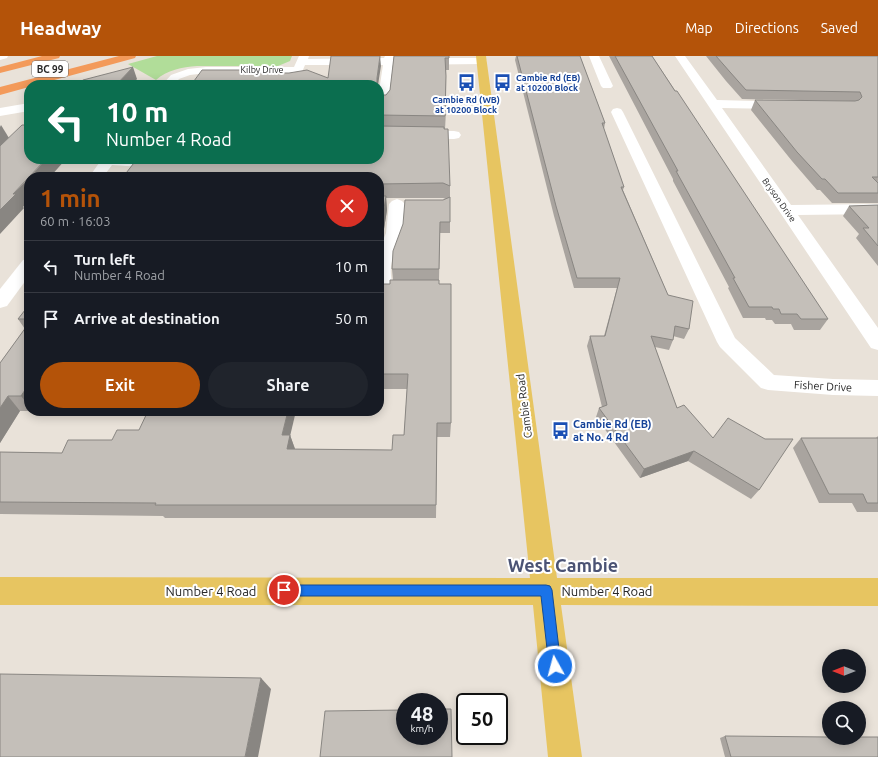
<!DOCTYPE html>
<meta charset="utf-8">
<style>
body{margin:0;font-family:Ubuntu,sans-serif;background:#20242c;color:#f1f3f6;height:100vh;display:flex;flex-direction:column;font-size:15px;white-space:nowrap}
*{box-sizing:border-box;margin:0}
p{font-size:13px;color:#9ea1a6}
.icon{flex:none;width:22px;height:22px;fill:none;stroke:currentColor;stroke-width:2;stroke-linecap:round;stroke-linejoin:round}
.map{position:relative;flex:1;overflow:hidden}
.details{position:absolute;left:24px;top:116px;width:360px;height:244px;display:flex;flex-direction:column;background:#171b24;border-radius:16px;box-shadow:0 2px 10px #0003}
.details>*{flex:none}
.guide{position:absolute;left:24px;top:24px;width:360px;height:84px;border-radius:16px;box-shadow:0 2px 10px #0003;background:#0b6e4f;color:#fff;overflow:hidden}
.needle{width:26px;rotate:270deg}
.controls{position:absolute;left:822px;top:593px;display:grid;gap:8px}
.controls a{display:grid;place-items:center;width:44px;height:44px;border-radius:50%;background:#171b24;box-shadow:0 2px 10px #0003;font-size:20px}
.speed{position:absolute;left:396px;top:637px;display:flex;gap:8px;font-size:20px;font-weight:700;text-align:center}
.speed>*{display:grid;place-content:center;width:52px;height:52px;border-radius:50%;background:#171b24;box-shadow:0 2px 10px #0003;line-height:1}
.speed small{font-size:10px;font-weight:400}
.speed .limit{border:2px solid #111;border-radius:6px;background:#fff;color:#111}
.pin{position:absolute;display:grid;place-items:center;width:34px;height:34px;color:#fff;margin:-17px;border:2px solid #fff;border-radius:50%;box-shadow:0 1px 4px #0007}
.me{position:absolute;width:44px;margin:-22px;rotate:353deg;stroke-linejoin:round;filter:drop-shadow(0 0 3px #0008)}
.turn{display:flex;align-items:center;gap:14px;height:84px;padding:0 16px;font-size:18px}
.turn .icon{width:52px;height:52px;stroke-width:2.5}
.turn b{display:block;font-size:28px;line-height:34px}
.round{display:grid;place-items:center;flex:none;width:42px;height:42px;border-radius:21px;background:#20242c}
.head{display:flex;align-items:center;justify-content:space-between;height:68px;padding:0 16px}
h1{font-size:24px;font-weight:700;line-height:30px;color:#b45309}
.cta{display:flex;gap:8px;margin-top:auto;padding:8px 16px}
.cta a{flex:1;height:46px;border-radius:24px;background:#b45309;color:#fff;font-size:16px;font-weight:700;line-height:46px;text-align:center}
.cta a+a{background:#20242c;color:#f1f3f6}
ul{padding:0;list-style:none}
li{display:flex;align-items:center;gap:12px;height:52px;padding:0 16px;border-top:1px solid #363941}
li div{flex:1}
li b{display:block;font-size:15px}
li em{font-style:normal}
header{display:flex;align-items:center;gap:24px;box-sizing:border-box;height:56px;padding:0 20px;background:#b45309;color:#fff}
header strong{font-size:19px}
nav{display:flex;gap:22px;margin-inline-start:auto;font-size:14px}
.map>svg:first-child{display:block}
</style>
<header>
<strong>Headway</strong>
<nav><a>Map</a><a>Directions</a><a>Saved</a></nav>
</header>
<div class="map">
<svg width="878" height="701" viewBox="0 0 878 701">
<rect width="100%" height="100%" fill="#e9e2d9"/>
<path fill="#b1dd99" d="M157,0H292L290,5L278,10H197C182,11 167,14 156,24L128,8Z"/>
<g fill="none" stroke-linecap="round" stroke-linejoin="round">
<g fill="#fff" fill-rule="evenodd">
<path d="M0,0H8L7,2L0,4Z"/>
<path d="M299,0H309L308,3L384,2L385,0H395V2H482L487,5L482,8L394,9L389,47L387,50H379V35L383,9H305L302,16L298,17H206L190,19L179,23L174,29H162L171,19L188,13L206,11H294Z"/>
<path d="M589,0H599L613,30L611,32H603L601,30Z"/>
<path d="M675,0H685L717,44L786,46L788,49L786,52L782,53L722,52L791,149L878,148V158L798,159L878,272V294L871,292Z"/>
<path d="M29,47V55L0,60V52Z"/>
<path d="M617,52L621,53L623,56L735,282L774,319L833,323L878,324V340L833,339L768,334L761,332L720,291L717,286L611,56L613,53Z"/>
<path d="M379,74L454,75L459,76L461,79L459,82L454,83L379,82Z"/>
<path d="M102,103H204C195,116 129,110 112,109L103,121H89Z"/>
<path d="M397,143L402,145L405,148C404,157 404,167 402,176C397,201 386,202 393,231L390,235L384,237L379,235V194L386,177L389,148L392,145Z"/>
<path d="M29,203V220L7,250L0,252V233L23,204Z"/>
</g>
<path fill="#e7c561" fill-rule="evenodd" d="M476,0H486L557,522H878V550L561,549L582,701H548L533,549H0V521L530,522Z"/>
<g fill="#f39a5a" fill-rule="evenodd">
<path d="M42,0H60L59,2L0,17V11Z"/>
<path d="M119,0H136L135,2L36,29H29V31L0,39V31Z"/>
</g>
</g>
<g fill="#a9a49f">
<path d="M394,0H449V14H446V32L445,73L450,130V177H440L439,224H393L392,213L443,144L446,143L443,142H386L387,154L383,179H379V39H386L390,34Z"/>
<path d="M516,0H580L605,67L604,73L624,131L623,134L668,239L689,273L684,283L673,280V284L669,294L655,291L677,352L759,434L751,443L688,405L640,422L596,361L599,352L602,351L587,290L590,280H604L617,232H574L554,160L515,4Z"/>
<path d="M609,0H652L828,263L820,274H794L791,268H775L772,264H766L765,262H743L728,232L729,231L673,125V123Z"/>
<path d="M706,0H878V147H832L820,134H817L792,105L751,54L755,44L854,45L742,43L726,25Z"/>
<path d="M878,149V210L856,182L859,178L843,160L849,150Z"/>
<path d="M439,228L451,367L450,381H437L436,462H165L163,460L0,458V396L62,397L112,384L290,379L295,393L392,394L404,379L407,333H379V233Z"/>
<path d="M29,249V355H20L0,387V307L25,273L18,263Z"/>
<path d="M878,380V456H857L852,447H819L793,392L801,382H876Z"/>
<path d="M725,680L878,701H725L720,682Z"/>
</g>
<g fill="#898682">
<path d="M380,0L381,10L378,29H377V22Z"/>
<path d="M133,11L137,23L132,29H116Z"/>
<path d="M446,20V32L445,73V60Z"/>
<path d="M1,69L9,82L0,91V71Z"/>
<path d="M46,103H66L50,121H30Z"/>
<path d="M29,122V144L23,151L24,152L0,178V154L13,138Z"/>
<path d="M386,140L387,154L383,179L382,165Z"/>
<path d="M29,328V350L21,340Z"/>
<path d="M8,340L20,355L0,387V352Z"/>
<path d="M288,355H296L287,393L282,379Z"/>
<path d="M290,379L295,393L292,407L287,393Z"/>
<path d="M694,395L688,405L640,422L644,413Z"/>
<path d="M261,622L271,633L258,701H245Z"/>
</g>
<g fill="#c4bfb9" stroke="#898682">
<path d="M331,0H380L377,22V29H191L202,14H252L251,17H289L307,14L328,22Z"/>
<path d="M394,0H449V2H445L446,20L445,60L379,59V39H386L390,34Z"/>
<path d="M517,0H580L605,67H602L624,131H621L668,239L693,245L689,273L675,270L673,284L651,280L677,352L684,349L713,382L728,362L765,383H793L759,434L694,395L644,413L599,352L607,349L590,280H605L620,222H577L556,150Z"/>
<path d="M615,0H652L675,35H677L828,263H801L797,258H781L779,253H773L772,251H749L733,222H735L676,115H678Z"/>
<path d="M716,0H878V121H872L878,127V137H838L825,123H822L797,96L755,44L855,45L859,44L862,41L860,36L746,34L730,16Z"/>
<path d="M133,11L116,29H77L83,24Z"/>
<path d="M22,69H29V103H46L13,138H16L0,154V90Z"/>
<path d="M379,70L444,71V73H448L450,130L443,127L379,128V121H123L137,103H379Z"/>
<path d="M379,140H386L382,165H379Z"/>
<path d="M450,141V166H440L439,213H392L393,195L403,168L405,144H443Z"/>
<path d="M878,149V190L863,172H869L849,150Z"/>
<path d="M390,224H439V228H451V367H437L436,449H155L156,447L0,446V396L62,397L68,384H112L117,374H139L148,355H288L282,379H290L287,393L392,394L393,379H404L408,318H379V233H381L382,228H390Z"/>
<path d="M29,249V263H18Z"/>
<path d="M29,267V328L21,340H8L0,352V307Z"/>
<path d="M801,382H878V447H867L863,438H829Z"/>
<path d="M0,618L261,622L245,701H0Z"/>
<path d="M439,653H451L452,701H320L325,655L405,654V680H439Z"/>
<path d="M725,680L829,681V682H859V681H878V701H731Z"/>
</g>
<path fill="#1a73e8" stroke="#114b97" d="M284,529H546L550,530L552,534L561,610L559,615L555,617L551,615L549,610L541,540H284L280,538L278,534L280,531Z"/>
<defs>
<symbol id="bus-bare" viewBox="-9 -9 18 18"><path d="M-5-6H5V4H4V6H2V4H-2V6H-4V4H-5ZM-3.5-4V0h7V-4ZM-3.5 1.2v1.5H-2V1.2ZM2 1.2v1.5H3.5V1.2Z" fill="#1a4fb4" stroke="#fff" stroke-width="2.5" paint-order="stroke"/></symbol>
</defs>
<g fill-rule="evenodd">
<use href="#bus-bare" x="454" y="14" width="25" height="25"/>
<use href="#bus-bare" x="490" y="14" width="25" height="25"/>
<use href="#bus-bare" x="548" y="362" width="25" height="25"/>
</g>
<g text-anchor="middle" stroke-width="4" stroke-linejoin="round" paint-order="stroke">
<g font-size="9" fill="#272727" stroke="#fff">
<text x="262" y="17">Kilby Drive</text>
<text transform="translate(779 144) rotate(55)" y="3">Bryson Drive</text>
</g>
<g font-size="9" font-weight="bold" fill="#164399" stroke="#fff" text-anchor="start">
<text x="516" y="25">Cambie Rd (EB)<tspan x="516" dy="10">at 10200 Block</tspan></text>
<text x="466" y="47" text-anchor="middle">Cambie Rd (WB)<tspan x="466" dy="10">at 10200 Block</tspan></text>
</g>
<rect fill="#fff" stroke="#686868" stroke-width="1" x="32" y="5" width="36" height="16" rx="3"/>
<g font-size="10" font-weight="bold" fill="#272727">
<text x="50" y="17">BC 99</text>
</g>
<g font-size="11" fill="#272727" stroke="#fff">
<text transform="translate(823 330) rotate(3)" y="4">Fisher Drive</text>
<text transform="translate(524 350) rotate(-97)" y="4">Cambie Road</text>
</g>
<g font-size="11" font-weight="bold" fill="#164399" stroke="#fff" text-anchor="start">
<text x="573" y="372">Cambie Rd (EB)<tspan x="573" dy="13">at No. 4 Rd</tspan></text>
</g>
<g font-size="13" fill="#272727" stroke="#fff">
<text x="211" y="540">Number 4 Road</text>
<text x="607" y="540">Number 4 Road</text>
</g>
<g font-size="18" font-weight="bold" fill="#4b5374" stroke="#fff">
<text x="563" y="516">West Cambie</text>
</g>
</g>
</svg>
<div class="controls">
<a><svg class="needle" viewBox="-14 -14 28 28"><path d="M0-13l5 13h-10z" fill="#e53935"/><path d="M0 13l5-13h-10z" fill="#9ea1a6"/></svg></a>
<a><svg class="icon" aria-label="search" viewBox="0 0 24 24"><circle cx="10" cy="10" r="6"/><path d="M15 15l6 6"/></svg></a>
</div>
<div class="speed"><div>48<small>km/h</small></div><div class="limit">50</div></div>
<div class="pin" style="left:284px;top:534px;background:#d93025"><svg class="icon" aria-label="arrive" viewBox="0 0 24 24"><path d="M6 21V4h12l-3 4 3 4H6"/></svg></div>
<svg class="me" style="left:555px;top:610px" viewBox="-20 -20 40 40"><circle r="17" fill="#1a73e8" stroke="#fff" stroke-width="3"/><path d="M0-11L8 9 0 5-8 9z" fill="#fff"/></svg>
<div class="guide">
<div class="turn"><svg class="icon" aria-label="left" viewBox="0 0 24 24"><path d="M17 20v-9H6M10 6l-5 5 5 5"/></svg><div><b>10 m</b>Number 4 Road</div></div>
</div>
<section class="details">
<div class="head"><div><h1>1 min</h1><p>60 m · 16:03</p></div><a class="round" style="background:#d93025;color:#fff"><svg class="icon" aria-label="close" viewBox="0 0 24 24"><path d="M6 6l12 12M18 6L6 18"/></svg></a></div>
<ul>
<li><svg class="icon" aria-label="left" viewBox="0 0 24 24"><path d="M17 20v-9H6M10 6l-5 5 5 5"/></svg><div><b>Turn left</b><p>Number 4 Road</p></div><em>10 m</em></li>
<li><svg class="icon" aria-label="arrive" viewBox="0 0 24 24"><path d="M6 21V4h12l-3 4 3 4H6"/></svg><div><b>Arrive at destination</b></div><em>50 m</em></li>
</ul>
<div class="cta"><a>Exit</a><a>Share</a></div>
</section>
</div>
